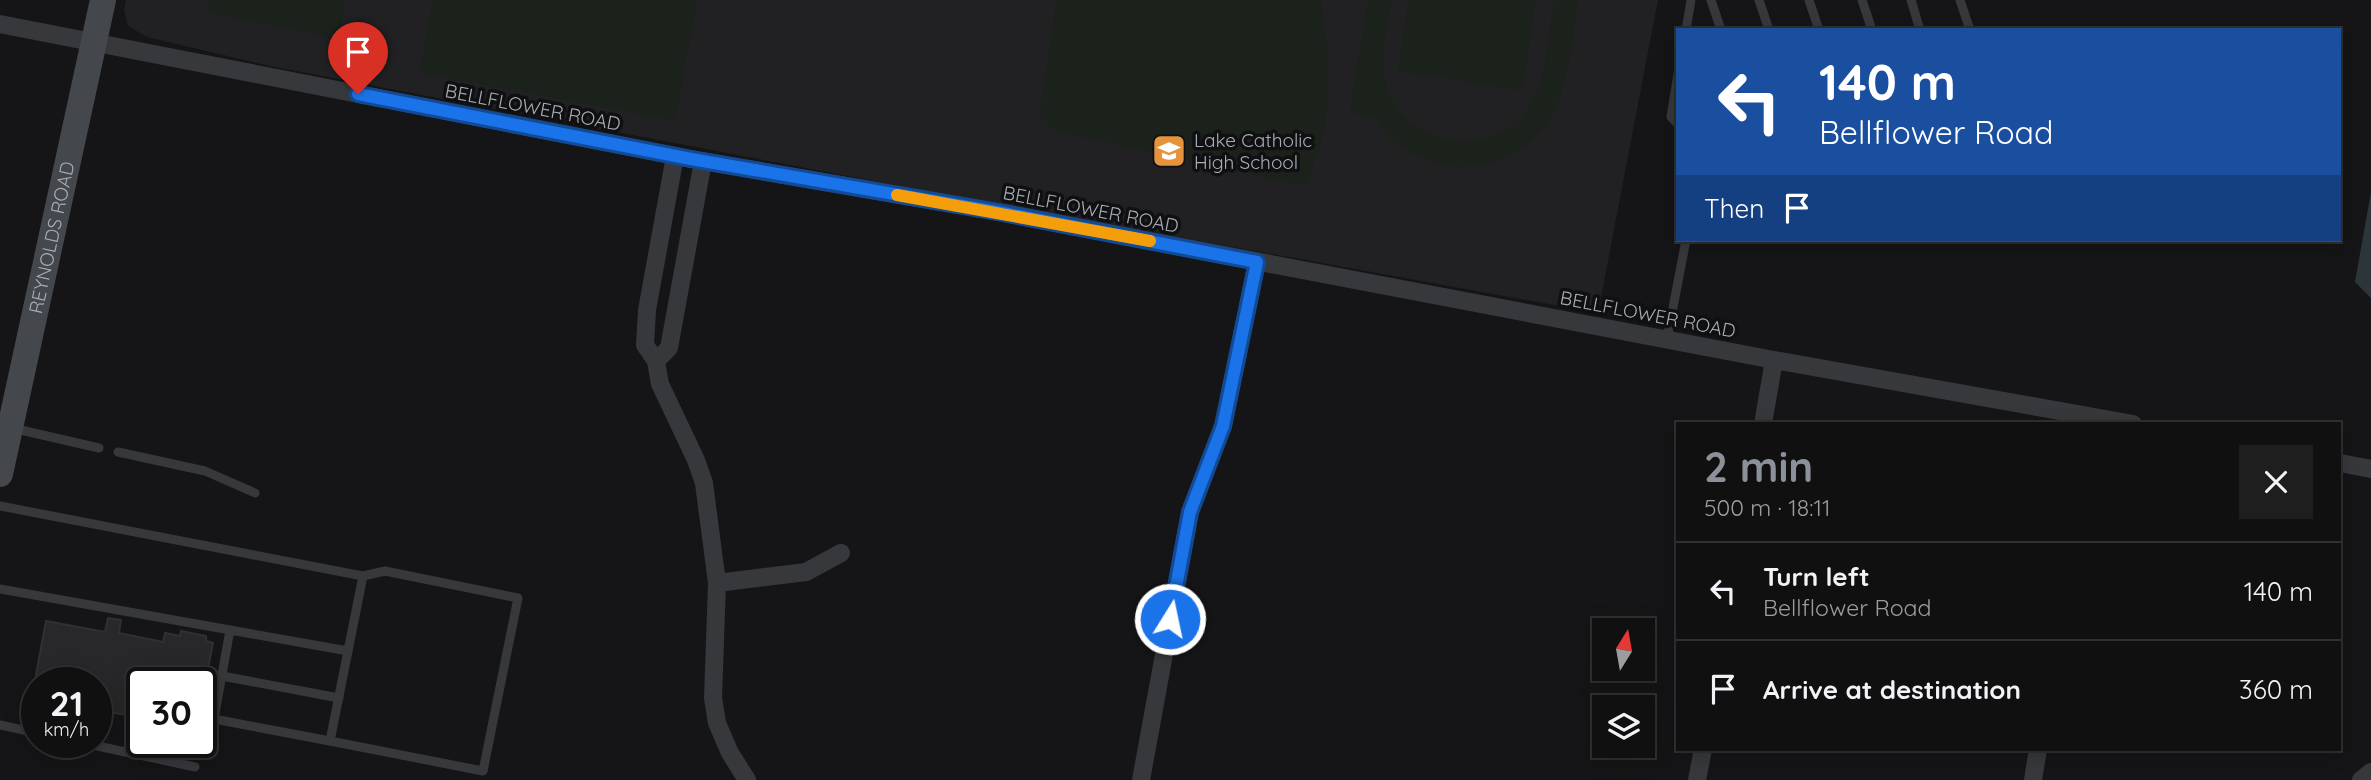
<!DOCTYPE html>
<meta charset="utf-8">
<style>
body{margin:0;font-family:Quicksand,sans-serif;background:#1e1e1f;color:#f1f3f6;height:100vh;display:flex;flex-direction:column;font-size:26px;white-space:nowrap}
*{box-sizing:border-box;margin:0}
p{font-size:23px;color:#9c9d9f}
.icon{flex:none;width:38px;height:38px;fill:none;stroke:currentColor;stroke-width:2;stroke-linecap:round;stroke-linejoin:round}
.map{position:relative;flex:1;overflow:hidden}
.details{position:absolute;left:1676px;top:422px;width:665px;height:329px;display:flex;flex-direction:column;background:#101011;border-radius:0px;box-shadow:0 4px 18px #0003,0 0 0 2px #303031}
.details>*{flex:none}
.hud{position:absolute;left:1676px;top:28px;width:665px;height:214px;border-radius:0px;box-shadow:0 4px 18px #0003,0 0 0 2px #303031;background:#1a4fa0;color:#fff;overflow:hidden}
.needle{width:46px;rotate:11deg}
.buttons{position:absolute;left:1592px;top:618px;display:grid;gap:14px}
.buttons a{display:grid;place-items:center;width:63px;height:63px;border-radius:0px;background:#101011;box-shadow:0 4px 18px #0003,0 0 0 2px #303031;font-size:35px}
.speed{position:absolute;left:21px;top:667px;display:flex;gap:14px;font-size:35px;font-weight:700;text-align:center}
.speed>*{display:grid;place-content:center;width:91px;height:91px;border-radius:50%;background:#101011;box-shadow:0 4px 18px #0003,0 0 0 2px #303031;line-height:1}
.speed small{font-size:18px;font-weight:400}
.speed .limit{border:4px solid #111;border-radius:10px;background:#fff;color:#111}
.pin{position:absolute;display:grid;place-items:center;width:60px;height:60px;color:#fff;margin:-72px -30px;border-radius:50% 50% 50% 0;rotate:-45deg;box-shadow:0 0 7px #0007}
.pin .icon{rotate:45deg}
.me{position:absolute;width:77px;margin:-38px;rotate:10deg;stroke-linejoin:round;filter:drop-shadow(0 0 5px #0008)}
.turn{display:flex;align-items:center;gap:24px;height:147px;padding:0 28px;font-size:32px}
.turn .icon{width:91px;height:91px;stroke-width:2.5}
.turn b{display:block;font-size:49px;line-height:60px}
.then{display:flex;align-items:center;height:66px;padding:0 28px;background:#0003;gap:14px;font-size:26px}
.round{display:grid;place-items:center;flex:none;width:74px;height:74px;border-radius:0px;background:#1e1e1f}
.headline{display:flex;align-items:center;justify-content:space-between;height:119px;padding:0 28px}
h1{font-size:42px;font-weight:700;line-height:52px;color:#8c9099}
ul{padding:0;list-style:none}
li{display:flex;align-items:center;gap:21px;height:98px;padding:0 28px;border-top:2px solid #303031}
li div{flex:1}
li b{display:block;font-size:26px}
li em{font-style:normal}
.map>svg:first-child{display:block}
</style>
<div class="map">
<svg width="2371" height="780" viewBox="0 0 2371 780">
<rect width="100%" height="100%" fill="#151517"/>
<path fill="#212123" d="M126,0H1658L1598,313L958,197L270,66L147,37L128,26L124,11Z"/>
<g fill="#1b211b">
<path d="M209,0H345L339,39L206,12Z"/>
<path d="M433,0H697L675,120L420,73Z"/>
<path d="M1057,0H1320C1328,40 1332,83 1325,124C1321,145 1312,166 1306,186L1053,130L1039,115Z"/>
<path d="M1368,0H1392C1387,29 1377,62 1388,90C1414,156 1507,158 1536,95C1547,73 1550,26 1554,0H1578C1568,64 1568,135 1497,161C1474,169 1446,168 1424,159C1409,153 1395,144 1385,132C1382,128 1380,121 1376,118C1371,114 1357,114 1350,112Z"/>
<path d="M1409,0H1536L1522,90L1398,71Z"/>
</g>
<path fill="#2c363a" d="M2371,192V298L2355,282Z"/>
<path fill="#28282a" stroke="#2f3032" stroke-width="2" d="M108,618L121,620L119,633L163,642L165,633L180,636L181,631L206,636V641L213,643L201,704V682H142V686L139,685L133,716L103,711L107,688L96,686V682H78L36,675L46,621L105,632Z"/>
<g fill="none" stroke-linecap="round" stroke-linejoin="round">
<g stroke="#36383b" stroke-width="9">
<path d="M1711,0L1721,30"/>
<path d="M1759,0L1769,30"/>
<path d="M1809,0L1819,30"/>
<path d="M1862,0L1872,30"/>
<path d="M1911,0L1920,30"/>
<path d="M1960,0L1970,30"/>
<path d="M1686,30L1691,0"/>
<path d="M1678,74L1671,117L1678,124"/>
<path d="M1667,339L1686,240"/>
<path d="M12,428L99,448"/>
<path d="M118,452L205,471L255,493"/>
<path d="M0,506L363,576L330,741L483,771L518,598L385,571L363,576"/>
<path d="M0,589L348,651"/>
<path d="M230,630L214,719L330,741"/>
<path d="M222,676L339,698"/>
<path d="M0,725L37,733"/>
<path d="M79,742L195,767"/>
</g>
<g stroke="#36383b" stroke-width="18">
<path d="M0,24L691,159L998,212L1774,360L2133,424"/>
<path d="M675,156L647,310L645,345L656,361L669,348L703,161"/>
<path d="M656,361L660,384L696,460L704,483L717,583L713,698L717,723L730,753L747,780"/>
<path d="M1763,424L1774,360"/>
<path d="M2340,463L2371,469"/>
<path d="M717,583L806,572L841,553"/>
<path d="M1141,780L1190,512L1223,426L1257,262"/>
<path d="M1697,780L1703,749"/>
<path d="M2033,780L2038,749"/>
<path d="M2361,780L2371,772"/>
</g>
<path stroke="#44474b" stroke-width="26" id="s1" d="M0,474L103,0"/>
</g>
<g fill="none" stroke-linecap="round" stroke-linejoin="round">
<defs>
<path id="route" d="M358,94L691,159L998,212L1257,262L1223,426L1190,512L1170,619"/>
</defs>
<use href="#route" stroke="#114b97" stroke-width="18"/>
<use href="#route" stroke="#1a73e8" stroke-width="12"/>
<path stroke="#f59e0b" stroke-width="12" d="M897,195L1150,241"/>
</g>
<defs>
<symbol id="school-square" viewBox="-11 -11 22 22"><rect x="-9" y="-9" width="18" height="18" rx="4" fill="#e6933d" stroke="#101012"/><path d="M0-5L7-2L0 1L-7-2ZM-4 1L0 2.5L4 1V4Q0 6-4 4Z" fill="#fff"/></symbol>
</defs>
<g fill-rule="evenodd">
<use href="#school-square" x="1150" y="132" width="38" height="38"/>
</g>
<g text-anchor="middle" stroke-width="7" stroke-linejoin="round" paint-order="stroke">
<g font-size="19" fill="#a8aeb6" stroke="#101012">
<text transform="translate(533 107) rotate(11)" y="7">BELLFLOWER ROAD</text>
<text transform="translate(1091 209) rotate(11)" y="7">BELLFLOWER ROAD</text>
<text dy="7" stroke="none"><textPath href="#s1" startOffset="242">REYNOLDS ROAD</textPath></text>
<text transform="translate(1648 314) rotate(11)" y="7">BELLFLOWER ROAD</text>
</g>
<g font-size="19" fill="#a8aeb6" stroke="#101012" text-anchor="start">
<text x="1194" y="147">Lake Catholic<tspan x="1194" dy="22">High School</tspan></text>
</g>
</g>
</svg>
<div class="buttons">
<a><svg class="needle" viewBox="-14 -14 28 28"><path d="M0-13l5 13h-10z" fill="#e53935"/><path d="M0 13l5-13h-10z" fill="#9c9d9f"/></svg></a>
<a><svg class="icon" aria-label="layers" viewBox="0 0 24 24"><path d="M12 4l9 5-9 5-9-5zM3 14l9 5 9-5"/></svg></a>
</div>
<div class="speed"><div>21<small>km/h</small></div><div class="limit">30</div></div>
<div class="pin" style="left:358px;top:94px;background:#d93025"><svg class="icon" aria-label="arrive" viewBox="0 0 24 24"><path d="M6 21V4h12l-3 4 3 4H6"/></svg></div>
<svg class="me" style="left:1170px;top:619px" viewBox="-20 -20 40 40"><circle r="17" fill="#1a73e8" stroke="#fff" stroke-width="3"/><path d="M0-11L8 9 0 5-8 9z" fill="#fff"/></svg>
<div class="hud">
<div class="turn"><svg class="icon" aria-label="left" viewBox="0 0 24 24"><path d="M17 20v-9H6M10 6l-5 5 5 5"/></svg><div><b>140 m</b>Bellflower Road</div></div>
<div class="then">Then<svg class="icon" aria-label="arrive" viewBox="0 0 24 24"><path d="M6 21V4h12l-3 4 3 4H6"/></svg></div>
</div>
<section class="details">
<div class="headline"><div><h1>2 min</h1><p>500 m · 18:11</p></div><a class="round"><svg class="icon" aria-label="close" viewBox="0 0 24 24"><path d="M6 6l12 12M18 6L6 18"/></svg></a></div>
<ul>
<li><svg class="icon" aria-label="left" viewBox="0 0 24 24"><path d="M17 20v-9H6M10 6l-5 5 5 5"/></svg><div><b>Turn left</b><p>Bellflower Road</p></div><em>140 m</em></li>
<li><svg class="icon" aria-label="arrive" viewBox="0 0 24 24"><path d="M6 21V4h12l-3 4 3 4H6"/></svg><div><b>Arrive at destination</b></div><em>360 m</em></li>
</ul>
</section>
</div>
